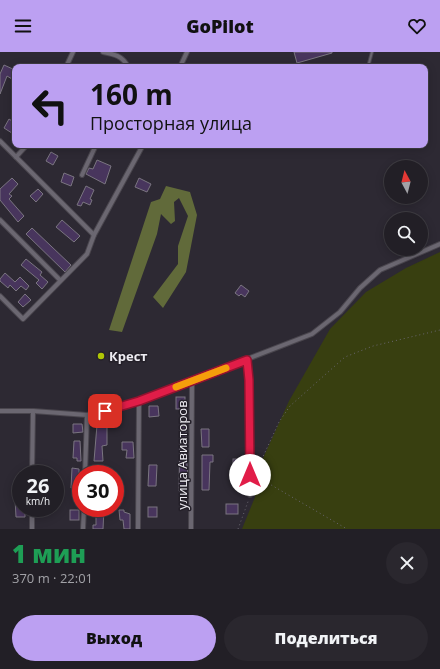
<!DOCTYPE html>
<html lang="ru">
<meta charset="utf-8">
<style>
body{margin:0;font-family:"Open Sans",sans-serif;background:#2a272e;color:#f1f3f6;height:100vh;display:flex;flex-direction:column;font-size:15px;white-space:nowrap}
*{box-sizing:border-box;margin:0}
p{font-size:13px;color:#a2a2a7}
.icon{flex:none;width:22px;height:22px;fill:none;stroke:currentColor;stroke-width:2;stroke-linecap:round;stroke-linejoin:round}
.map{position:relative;height:477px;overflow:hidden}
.drawer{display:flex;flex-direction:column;background:#221f26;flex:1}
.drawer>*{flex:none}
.banner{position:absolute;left:12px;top:12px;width:416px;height:84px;border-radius:8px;box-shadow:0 2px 10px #0003,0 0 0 1px #3f3d43;background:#bca0f2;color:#111;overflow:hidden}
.needle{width:26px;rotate:353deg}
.controls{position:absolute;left:384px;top:108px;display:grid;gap:8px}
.controls a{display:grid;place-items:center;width:44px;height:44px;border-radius:50%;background:#221f26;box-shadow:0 2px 10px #0003,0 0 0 1px #3f3d43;font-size:20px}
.speed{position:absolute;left:12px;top:413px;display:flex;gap:8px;font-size:20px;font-weight:700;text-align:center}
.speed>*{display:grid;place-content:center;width:52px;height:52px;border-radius:50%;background:#221f26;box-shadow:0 2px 10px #0003,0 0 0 1px #3f3d43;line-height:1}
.speed small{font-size:10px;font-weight:400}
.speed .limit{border:6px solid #d22;background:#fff;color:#111}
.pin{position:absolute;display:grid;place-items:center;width:34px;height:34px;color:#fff;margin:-17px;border-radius:8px;box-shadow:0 2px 6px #0006}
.me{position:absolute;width:44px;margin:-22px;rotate:0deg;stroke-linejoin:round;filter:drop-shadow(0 0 3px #0008)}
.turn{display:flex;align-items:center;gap:14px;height:84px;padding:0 12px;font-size:18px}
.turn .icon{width:52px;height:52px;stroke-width:2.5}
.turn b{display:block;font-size:28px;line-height:34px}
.round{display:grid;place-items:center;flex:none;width:42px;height:42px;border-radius:21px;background:#2a272e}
.overview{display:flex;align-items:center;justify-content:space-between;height:68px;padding:0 12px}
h1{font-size:24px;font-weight:800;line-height:30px;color:#1e9e55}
.cta{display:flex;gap:8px;margin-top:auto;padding:8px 12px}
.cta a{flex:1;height:46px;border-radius:24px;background:#bca0f2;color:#111;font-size:16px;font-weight:800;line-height:46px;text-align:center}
.cta a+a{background:#2a272e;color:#f1f3f6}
header{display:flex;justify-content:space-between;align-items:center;height:52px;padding:0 12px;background:#bca0f2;color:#111;font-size:18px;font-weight:800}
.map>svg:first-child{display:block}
</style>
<header><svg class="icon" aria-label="menu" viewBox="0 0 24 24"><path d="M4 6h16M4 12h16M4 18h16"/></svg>GoPilot<svg class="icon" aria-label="heart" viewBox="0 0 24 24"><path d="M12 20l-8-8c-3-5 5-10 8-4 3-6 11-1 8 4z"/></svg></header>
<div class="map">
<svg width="440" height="477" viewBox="0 0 440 477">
<rect width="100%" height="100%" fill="#2d2933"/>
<path fill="#383f10" d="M440,200V477H242L255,445V432L259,415L289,349L330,277L366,240L406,216Z"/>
<path fill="#616a3a" d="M166,134L190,140L197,163L186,220L163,256L153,245L178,212V194L188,164L179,146L174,150L175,169L171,172L161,162L157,182L122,280L109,278L151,150L160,147Z"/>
<g fill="#48355d" stroke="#7a7580">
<path d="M294,0H332V1L297,11Z"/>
<path d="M4,13L15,18V21L12,27L7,24L0,42V22Z"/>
<path d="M9,67L15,71V83L4,76Z"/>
<path d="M51,100L58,104L53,113L46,109Z"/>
<path d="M97,108L111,114L105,132L86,122L89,116L93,117Z"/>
<path d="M64,121L74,125L71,134L61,130Z"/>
<path d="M12,126L18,132L9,142L12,144L9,147L24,164L18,170L0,148V137Z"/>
<path d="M139,126L151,132L147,140L135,135Z"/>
<path d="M86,134L94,138L90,147L92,148L90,153L83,150L81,154L77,153Z"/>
<path d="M38,137L43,142L36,150L30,144Z"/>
<path d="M62,168L80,184L74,190L56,175Z"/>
<path d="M32,176L71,213L65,220L26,182Z"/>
<path d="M26,207L42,220L40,223L48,230L42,237L36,231L39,228L21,213Z"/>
<path d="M5,221L15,230L20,225L29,234L26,238L21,234L16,239L10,233L8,236L0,229V227Z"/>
<path d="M241,233L249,239L245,245L241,242L239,244L235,241Z"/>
<path d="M25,242L31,248L23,255L18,250Z"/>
<rect x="176" y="345" width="9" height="12"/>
<path d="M149,354H158L159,364L149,365Z"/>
<path d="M73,372H82L83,380L73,381Z"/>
<path d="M97,373H107V393L102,394L103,409H94Z"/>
<path d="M180,374H186V401L188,425H186V439H179Z"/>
<path d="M201,377H209V395H202Z"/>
<path d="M74,389H80L81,409H77V406H73Z"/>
<path d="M122,390H133L134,406H126L127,398H122Z"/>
<path d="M202,403H213V410H210L209,438H202Z"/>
<rect x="233" y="407" width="9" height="23"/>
<path d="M149,413H157L156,434H148Z"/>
<path d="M72,416L79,417V436H71Z"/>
<path d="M15,447H21V457L25,456V465H16Z"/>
<rect x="226" y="452" width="12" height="10"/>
<rect x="148" y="455" width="9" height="10"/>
<path d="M104,457L103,477H93V473H96V458Z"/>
<rect x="70" y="458" width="9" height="10"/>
<path d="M119,458H124V460L130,462V477H124L123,468H120Z"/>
</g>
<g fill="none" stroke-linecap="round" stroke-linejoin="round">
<defs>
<path id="lane" d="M368,15L372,0"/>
<g id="street">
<path d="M103,0C114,2 123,4 128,15"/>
<path d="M66,15L73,0"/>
<path d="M180,15L187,0"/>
<path d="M0,89L94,183"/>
<path d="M16,105L27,93"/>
<path d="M82,123L96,93"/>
<path d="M0,168L60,228"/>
<path d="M0,244L23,267L87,202L94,183L143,93"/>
<path d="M247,308L249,328L250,443"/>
<path d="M0,359H33L87,363L139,349L312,282L340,260L360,236L380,218L440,192"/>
<path d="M32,422L33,359"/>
<path d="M85,422L87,363"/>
<path d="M32,477V456"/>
<path d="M83,477L84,456"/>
<path d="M138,477L139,349"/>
<path d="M191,477L192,329"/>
</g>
</defs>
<use href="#lane" stroke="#4a464e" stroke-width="4"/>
<use href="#street" stroke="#4a464e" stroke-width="6"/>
<g stroke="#6a6770" stroke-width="1" stroke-dasharray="1 3" stroke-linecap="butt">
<path d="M255,422L279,370L290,354L345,305L373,294L440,278"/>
<path d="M254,423L347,477"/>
<path d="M238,477L249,447"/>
</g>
<use href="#lane" stroke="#6b6771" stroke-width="2"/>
<use href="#street" stroke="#6b6771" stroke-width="4"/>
</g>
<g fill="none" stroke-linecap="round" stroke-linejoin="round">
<defs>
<path id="route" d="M105,359L139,349L247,308L249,328L250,423"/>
</defs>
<use href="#route" stroke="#92132f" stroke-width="10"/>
<use href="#route" stroke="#e11d48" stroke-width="7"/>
<path stroke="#f59e0b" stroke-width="7" d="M176,335L226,316"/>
</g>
<circle fill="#afc505" stroke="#242029" stroke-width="1.5" cx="101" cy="304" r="4"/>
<g text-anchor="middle" stroke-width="3" stroke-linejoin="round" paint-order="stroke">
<g font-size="13" font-weight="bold" fill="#edebf1" stroke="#242029" text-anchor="start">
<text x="109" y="309">Крест</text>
</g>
<g font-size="13" fill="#edebf1" stroke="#242029">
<text transform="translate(182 403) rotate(-90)" y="5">улица Авиаторов</text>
</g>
</g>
</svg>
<div class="controls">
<a><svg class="needle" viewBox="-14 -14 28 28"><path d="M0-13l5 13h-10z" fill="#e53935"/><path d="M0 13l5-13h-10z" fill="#a2a2a7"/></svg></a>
<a><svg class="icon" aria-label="search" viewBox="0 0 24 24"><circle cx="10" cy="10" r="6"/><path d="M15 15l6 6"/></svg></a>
</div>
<div class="speed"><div>26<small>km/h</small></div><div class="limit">30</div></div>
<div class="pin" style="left:105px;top:359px;background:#d93025"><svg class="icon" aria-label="arrive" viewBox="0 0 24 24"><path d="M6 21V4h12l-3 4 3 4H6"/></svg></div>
<svg class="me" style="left:250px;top:423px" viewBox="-20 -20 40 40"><circle r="19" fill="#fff"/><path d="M0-13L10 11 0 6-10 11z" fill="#e11d48"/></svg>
<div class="banner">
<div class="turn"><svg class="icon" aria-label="left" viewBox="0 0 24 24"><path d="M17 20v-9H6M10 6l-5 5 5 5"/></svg><div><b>160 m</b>Просторная улица</div></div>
</div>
</div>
<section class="drawer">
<div class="overview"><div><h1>1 мин</h1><p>370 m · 22:01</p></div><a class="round"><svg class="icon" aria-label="close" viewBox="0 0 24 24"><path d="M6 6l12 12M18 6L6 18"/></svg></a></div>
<div class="cta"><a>Выход</a><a>Поделиться</a></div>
</section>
